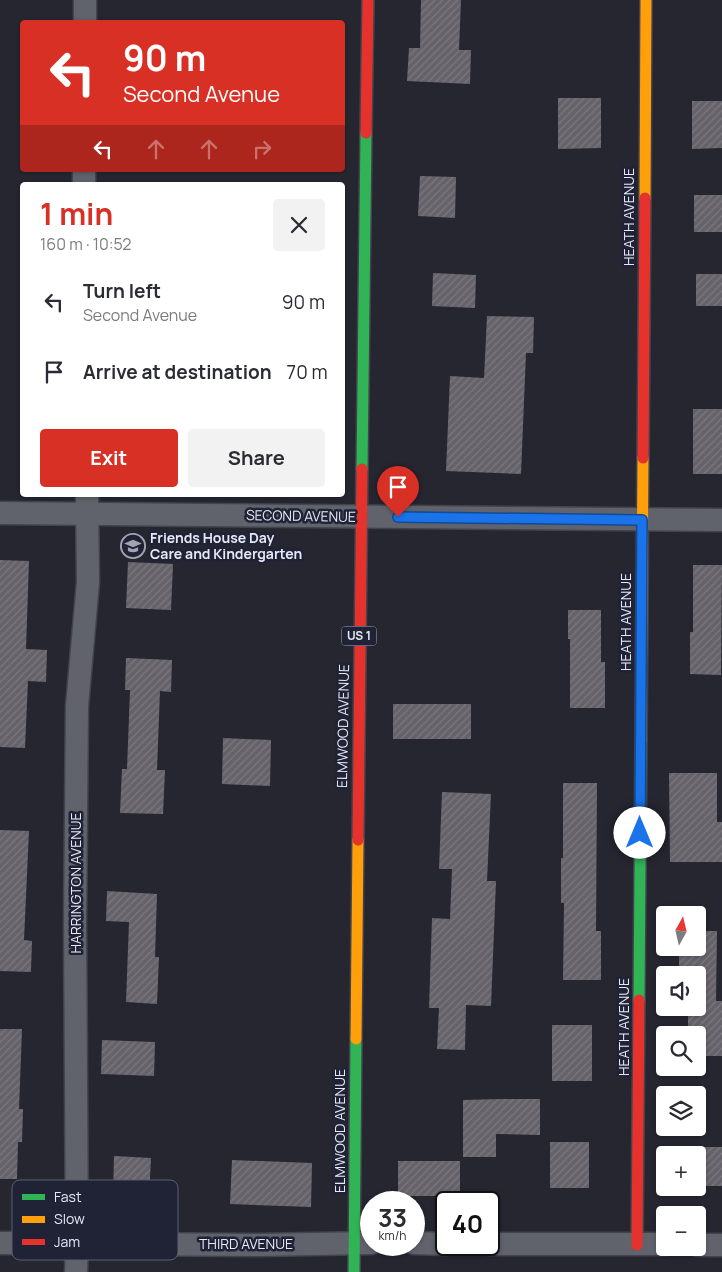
<!DOCTYPE html>
<meta charset="utf-8">
<style>
body{margin:0;font-family:Manrope,sans-serif;background:#f2f2f3;color:#2b2b33;height:100vh;display:flex;flex-direction:column;font-size:19px;white-space:nowrap}
*{box-sizing:border-box;margin:0}
p{font-size:16px;color:#7c7c81}
.icon{flex:none;width:28px;height:28px;fill:none;stroke:currentColor;stroke-width:2;stroke-linecap:round;stroke-linejoin:round}
.map{position:relative;flex:1;overflow:hidden}
.sheet{position:absolute;left:20px;top:182px;width:325px;height:315px;display:flex;flex-direction:column;background:#fff;border-radius:5px;box-shadow:0 1px 4px #0004}
.sheet>*{flex:none}
.banner{position:absolute;left:20px;top:20px;width:325px;height:152px;border-radius:5px;box-shadow:0 1px 4px #0004;background:#d93025;color:#fff;overflow:hidden}
.needle{width:32px;rotate:8deg}
.fabs{position:absolute;left:656px;top:906px;display:grid;gap:10px}
.fabs a{display:grid;place-items:center;width:50px;height:50px;border-radius:5px;background:#fff;box-shadow:0 1px 4px #0004;font-size:25px}
.speed{position:absolute;left:360px;top:1191px;display:flex;gap:10px;font-size:25px;font-weight:700;text-align:center}
.speed>*{display:grid;place-content:center;width:65px;height:65px;border-radius:50%;background:#fff;box-shadow:0 1px 4px #0004;line-height:1}
.speed small{font-size:12px;font-weight:400}
.speed .limit{border:2px solid #111;border-radius:8px;background:#fff;color:#111}
.pin{position:absolute;display:grid;place-items:center;width:42px;height:42px;color:#fff;margin:-51px -21px;border-radius:50% 50% 50% 0;rotate:-45deg;box-shadow:0 0 5px #0007}
.pin .icon{rotate:45deg}
.me{position:absolute;width:55px;margin:-28px;rotate:0deg;stroke-linejoin:round;filter:drop-shadow(0 0 4px #0008)}
.turn{display:flex;align-items:center;gap:18px;height:105px;padding:0 20px;font-size:22px}
.turn .icon{width:65px;height:65px;stroke-width:2.5}
.turn b{display:block;font-size:35px;line-height:42px}
.lanes{display:flex;align-items:center;height:48px;padding:0 20px;background:#0003;justify-content:center;gap:25px;direction:ltr}
.lanes .off{opacity:.35}
.round{display:grid;place-items:center;flex:none;width:52px;height:52px;border-radius:5px;background:#f2f2f3}
.head{display:flex;align-items:center;justify-content:space-between;height:85px;padding:0 20px}
h1{font-size:30px;font-weight:700;line-height:38px;color:#d93025}
.button{display:flex;gap:10px;margin-top:auto;padding:10px 20px}
.button a{flex:1;height:58px;border-radius:5px;background:#d93025;color:#fff;font-size:20px;font-weight:700;line-height:58px;text-align:center}
.button a+a{background:#f2f2f3;color:#2b2b33}
ul{padding:0;list-style:none}
li{display:flex;align-items:center;gap:15px;height:70px;padding:0 20px}
li div{flex:1}
li b{display:block;font-size:19px}
li em{font-style:normal}
.map>svg:first-child{display:block}
</style>
<div class="map">
<svg width="722" height="1272" viewBox="0 0 722 1272">
<defs>
<pattern id="building-hatch" width="6" height="6" patternUnits="userSpaceOnUse" patternTransform="scale(1.25)"><rect width="6" height="6" fill="#66626a"/><path d="M-1 1l2-2M0 6l6-6M5 7l2-2" fill="none" stroke="#7c7880"/></pattern>
</defs>
<rect width="100%" height="100%" fill="#252630"/>
<g fill="url(#building-hatch)">
<path d="M421,0H461L459,50H471L470,84L407,81L409,48H420Z"/>
<path d="M558,98H601V148L558,149Z"/>
<path d="M692,101H722V148L692,149Z"/>
<path d="M420,176L456,177L455,218L418,216Z"/>
<rect x="694" y="195" width="28" height="37"/>
<path d="M433,273L476,275L475,308L432,306Z"/>
<rect x="696" y="274" width="26" height="32"/>
<path d="M487,316L534,317L533,353H526L521,474L446,471L450,376L484,378Z"/>
<rect x="693" y="409" width="29" height="65"/>
<path d="M0,560L29,561L26,649L47,650L46,682L28,681L25,748L0,747Z"/>
<path d="M128,562L173,564L171,610L126,608Z"/>
<path d="M693,565H722L721,675L690,674V632H693Z"/>
<path d="M568,610H601V662H605V708H570V639H568Z"/>
<path d="M126,658L172,660L171,692L160,691L157,770H165L163,814L120,813L122,769H127L130,690H125Z"/>
<rect x="393" y="704" width="78" height="35"/>
<path d="M223,738L271,740L270,786L222,784Z"/>
<path d="M669,773H717V822H722V862H670Z"/>
<path d="M563,783H597L596,931H601V980H563L564,903H561V858H563Z"/>
<path d="M442,792L491,794L487,881H496L491,1006L466,1005L465,1050L437,1049L439,1008H429L432,918L450,919L452,869H439Z"/>
<path d="M0,830L29,831L24,940L32,941L31,972L0,971Z"/>
<path d="M107,891L157,894L155,957H159L157,1004L126,1002L129,922L106,921Z"/>
<path d="M698,931H717L716,1001H722V1056H698V1035H688V1008H698V975H679V948H698Z"/>
<rect x="552" y="1025" width="40" height="56"/>
<path d="M0,1029H22L19,1109H23L22,1142H18L17,1179H0Z"/>
<path d="M102,1040L155,1042L154,1076L101,1074Z"/>
<path d="M501,1099H540V1135L496,1134V1157H463V1100Z"/>
<rect x="550" y="1142" width="39" height="46"/>
<rect x="698" y="1147" width="24" height="39"/>
<path d="M114,1156L151,1158L149,1197L113,1195Z"/>
<path d="M232,1160L312,1163L311,1207L230,1204Z"/>
<rect x="398" y="1161" width="62" height="35"/>
</g>
<g fill="none" stroke-linecap="round" stroke-linejoin="round">
<defs>
<g id="street">
<path d="M85,22V0"/>
<path d="M84,170V185"/>
<path d="M0,513L722,520"/>
<path d="M0,1243L257,1245L371,1243"/>
<path d="M414,1243L446,1244"/>
<path d="M489,1244H665"/>
<path d="M698,1245H722"/>
<path d="M76,1272L77,1243L75,924L77,706L88,582L87,495"/>
</g>
<g id="fast">
<path d="M362,469L366,133"/>
<path d="M639,1000L641,740"/>
<path d="M354,1272L356,1039"/>
</g>
<g id="slow">
<path d="M645,198L646,0"/>
<path d="M641,740L643,458"/>
<path d="M356,1039L358,840"/>
</g>
<g id="jam">
<path d="M366,133L368,0"/>
<path d="M643,458L645,198"/>
<path d="M358,840L362,469"/>
<path d="M637,1245L639,1000"/>
</g>
</defs>
<use href="#street" stroke="#42434c" stroke-width="25"/>
<use href="#fast" stroke="#42434c" stroke-width="14"/>
<use href="#slow" stroke="#42434c" stroke-width="14"/>
<use href="#jam" stroke="#42434c" stroke-width="14"/>
<use href="#street" stroke="#61636c" stroke-width="22"/>
<use href="#fast" stroke="#30b455" stroke-width="11"/>
<use href="#slow" stroke="#ff9f0a" stroke-width="11"/>
<use href="#jam" stroke="#e5322d" stroke-width="11"/>
</g>
<g fill="none" stroke-linecap="round" stroke-linejoin="round">
<defs>
<path id="route" d="M398,517L642,520L640,833"/>
</defs>
<use href="#route" stroke="#114b97" stroke-width="12"/>
<use href="#route" stroke="#1a73e8" stroke-width="9"/>
</g>
<defs>
<symbol id="school-ring" viewBox="-11 -11 22 22"><circle r="9.5" fill="#202335" stroke="#a2a4b0" stroke-width="1.5"/><path d="M0-5L7-2L0 1L-7-2ZM-4 1L0 2.5L4 1V4Q0 6-4 4Z" fill="#a2a4b0"/></symbol>
</defs>
<g fill-rule="evenodd">
<use href="#school-ring" x="119" y="532" width="28" height="28"/>
</g>
<g text-anchor="middle" stroke-width="5" stroke-linejoin="round" paint-order="stroke">
<rect fill="#202335" stroke="#abadbb" stroke-width="1" x="341.5" y="626.5" width="35" height="19" rx="4"/>
<g font-size="12" font-weight="bold" fill="#e6e8f5">
<text x="359" y="640">US 1</text>
</g>
<g font-size="14" fill="#e6e8f5" stroke="#202335">
<text transform="translate(629 217) rotate(-90)" y="5">HEATH AVENUE</text>
<text transform="translate(301 516) rotate(1)" y="5">SECOND AVENUE</text>
<text transform="translate(626 622) rotate(-90)" y="5">HEATH AVENUE</text>
<text transform="translate(343 726) rotate(-89)" y="5">ELMWOOD AVENUE</text>
<text transform="translate(76 883) rotate(-90)" y="5">HARRINGTON AVENUE</text>
<text transform="translate(624 1027) rotate(-90)" y="5">HEATH AVENUE</text>
<text transform="translate(340 1131) rotate(-90)" y="5">ELMWOOD AVENUE</text>
<text x="246" y="1249">THIRD AVENUE</text>
</g>
<g font-size="14" font-weight="bold" fill="#e6e8f5" stroke="#202335" text-anchor="start">
<text x="150" y="543">Friends House Day<tspan x="150" dy="16">Care and Kindergarten</tspan></text>
</g>
</g>
<rect x="12" y="1180" width="166" height="80" rx="8" fill="#202335" stroke="#5b5e6f" stroke-width="1"/>
<rect x="22" y="1194" width="23" height="6" fill="#30b455"/>
<rect x="22" y="1216" width="23" height="7" fill="#ff9f0a"/>
<rect x="22" y="1239" width="23" height="6" fill="#e5322d"/>
<g font-size="14" fill="#e6e8f5">
<text x="54" y="1202">Fast</text>
<text x="54" y="1224">Slow</text>
<text x="54" y="1247">Jam</text>
</g>
</svg>
<div class="fabs">
<a><svg class="needle" viewBox="-14 -14 28 28"><path d="M0-13l5 13h-10z" fill="#e53935"/><path d="M0 13l5-13h-10z" fill="#7c7c81"/></svg></a>
<a><svg class="icon" aria-label="sound" viewBox="0 0 24 24"><path d="M4 9h4l5-4v14l-5-4H4zM17 9q2 3 0 6"/></svg></a>
<a><svg class="icon" aria-label="search" viewBox="0 0 24 24"><circle cx="10" cy="10" r="6"/><path d="M15 15l6 6"/></svg></a>
<a><svg class="icon" aria-label="layers" viewBox="0 0 24 24"><path d="M12 4l9 5-9 5-9-5zM3 14l9 5 9-5"/></svg></a>
<a>+</a>
<a>−</a>
</div>
<div class="speed"><div>33<small>km/h</small></div><div class="limit">40</div></div>
<div class="pin" style="left:398px;top:517px;background:#d93025"><svg class="icon" aria-label="arrive" viewBox="0 0 24 24"><path d="M6 21V4h12l-3 4 3 4H6"/></svg></div>
<svg class="me" style="left:640px;top:833px" viewBox="-20 -20 40 40"><circle r="19" fill="#fff"/><path d="M0-13L10 11 0 6-10 11z" fill="#1a73e8"/></svg>
<div class="banner">
<div class="turn"><svg class="icon" aria-label="left" viewBox="0 0 24 24"><path d="M17 20v-9H6M10 6l-5 5 5 5"/></svg><div><b>90 m</b>Second Avenue</div></div>
<div class="lanes"><svg class="icon" aria-label="left" viewBox="0 0 24 24"><path d="M17 20v-9H6M10 6l-5 5 5 5"/></svg><svg class="icon off" aria-label="ahead" viewBox="0 0 24 24"><path d="M12 20V5M6 11l6-6 6 6"/></svg><svg class="icon off" aria-label="ahead" viewBox="0 0 24 24"><path d="M12 20V5M6 11l6-6 6 6"/></svg><svg class="icon off" aria-label="right" viewBox="0 0 24 24"><path d="M7 20v-9h11M14 6l5 5-5 5"/></svg></div>
</div>
<section class="sheet">
<div class="head"><div><h1>1 min</h1><p>160 m · 10:52</p></div><a class="round"><svg class="icon" aria-label="close" viewBox="0 0 24 24"><path d="M6 6l12 12M18 6L6 18"/></svg></a></div>
<ul>
<li><svg class="icon" aria-label="left" viewBox="0 0 24 24"><path d="M17 20v-9H6M10 6l-5 5 5 5"/></svg><div><b>Turn left</b><p>Second Avenue</p></div><em>90 m</em></li>
<li><svg class="icon" aria-label="arrive" viewBox="0 0 24 24"><path d="M6 21V4h12l-3 4 3 4H6"/></svg><div><b>Arrive at destination</b></div><em>70 m</em></li>
</ul>
<div class="button"><a>Exit</a><a>Share</a></div>
</section>
</div>
